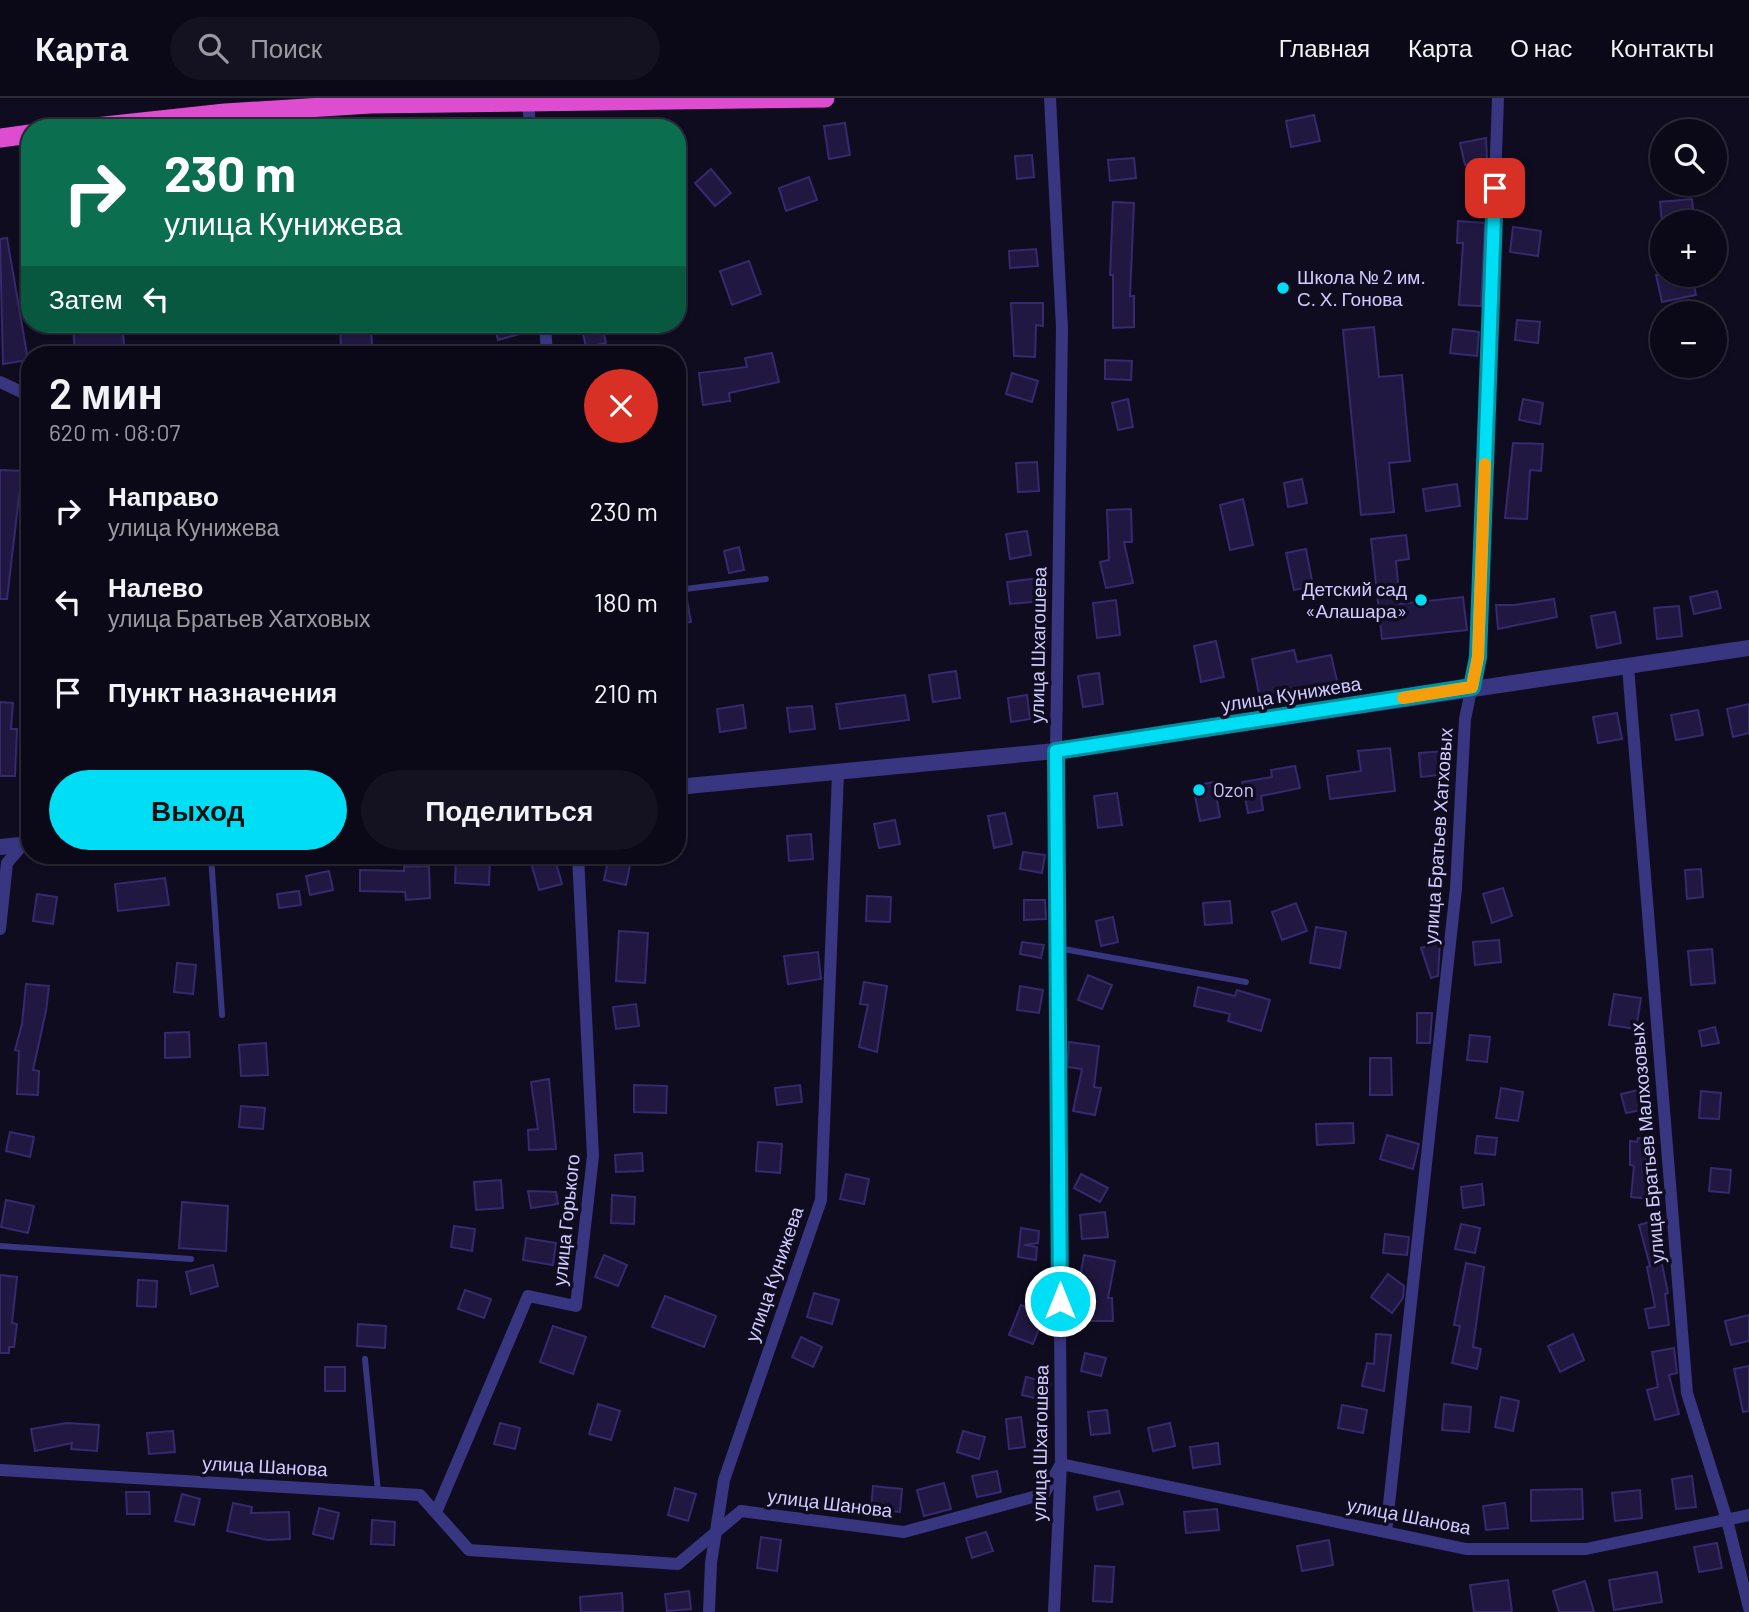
<!DOCTYPE html>
<html lang="ru">
<meta charset="utf-8">
<style>
body{margin:0;font-family:Barlow,sans-serif;background:#141221;color:#f1f3f6;height:100vh;display:flex;flex-direction:column;font-size:26px;white-space:nowrap}
*{box-sizing:border-box;margin:0}
p{font-size:23px;color:#9a9aa2}
.icon{flex:none;width:38px;height:38px;fill:none;stroke:currentColor;stroke-width:2;stroke-linecap:round;stroke-linejoin:round}
.map{position:relative;flex:1;overflow:hidden}
.details{position:absolute;left:21px;top:248px;width:665px;height:518px;display:flex;flex-direction:column;background:#0b0918;border-radius:28px;box-shadow:0 2px 5px #0004,0 0 0 2px #2b2a37}
.details>*{flex:none}
.banner{position:absolute;left:21px;top:21px;width:665px;height:214px;border-radius:28px;box-shadow:0 2px 5px #0004,0 0 0 2px #2b2a37;background:#0b6e4f;color:#fff;overflow:hidden}
.tools{position:absolute;left:1650px;top:21px;display:grid;gap:14px}
.tools a{display:grid;place-items:center;width:77px;height:77px;border-radius:50%;background:#0b0918;box-shadow:0 2px 5px #0004,0 0 0 2px #2b2a37;font-size:35px}
.pin{position:absolute;display:grid;place-items:center;width:60px;height:60px;color:#fff;margin:-30px;border-radius:14px;box-shadow:0 4px 10px #0006}
.me{position:absolute;width:77px;margin:-38px;rotate:0deg;stroke-linejoin:round;filter:drop-shadow(0 0 5px #0008)}
.turn{display:flex;align-items:center;gap:24px;height:147px;padding:0 28px;font-size:32px}
.turn .icon{width:91px;height:91px;stroke-width:2.5}
.turn b{display:block;font-size:49px;line-height:60px}
.then{display:flex;align-items:center;height:66px;padding:0 28px;background:#0003;gap:14px;font-size:26px}
.round{display:grid;place-items:center;flex:none;width:74px;height:74px;border-radius:37px;background:#141221}
.summary{display:flex;align-items:center;justify-content:space-between;height:119px;padding:0 28px}
h1{font-size:42px;font-weight:600;line-height:52px}
.cta{display:flex;gap:14px;margin-top:auto;padding:14px 28px}
.cta a{flex:1;height:80px;border-radius:42px;background:#00def6;color:#111;font-size:28px;font-weight:600;line-height:80px;text-align:center}
.cta a+a{background:#141221;color:#f1f3f6}
ul{padding:0;list-style:none}
li{display:flex;align-items:center;gap:21px;height:91px;padding:0 28px}
li div{flex:1}
li b{display:block;font-size:26px}
li em{font-style:normal}
header{display:flex;align-items:center;gap:42px;box-sizing:border-box;height:98px;padding:0 35px;background:#0b0918;border-bottom:2px solid #2b2a37}
header strong{font-size:33px}
nav{display:flex;gap:38px;margin-inline-start:auto;font-size:24px}
.search{width:490px;height:63px;background:#141221;display:flex;align-items:center;gap:18px;box-sizing:border-box;padding:0 24px;border-radius:38px;color:#9a9aa2;font-size:26px}
.map>svg:first-child{display:block}
</style>
<header>
<strong>Карта</strong>
<div class="search"><svg class="icon" aria-label="search" viewBox="0 0 24 24"><circle cx="10" cy="10" r="6"/><path d="M15 15l6 6"/></svg>Поиск</div>
<nav><a>Главная</a><a>Карта</a><a>О нас</a><a>Контакты</a></nav>
</header>
<div class="map">
<svg width="1749" height="1514" viewBox="0 0 1749 1514">
<rect width="100%" height="100%" fill="#0f0c20"/>
<g fill="#201841" stroke="#36296e" stroke-width="2">
<path d="M1314,17L1320,43L1291,49L1286,23Z"/>
<path d="M845,25L850,57L829,61L824,28Z"/>
<path d="M1486,40L1487,62L1465,67L1460,45Z"/>
<path d="M1032,57L1034,79L1017,81L1015,58Z"/>
<path d="M1134,60L1136,80L1110,83L1108,62Z"/>
<path d="M711,71L731,95L715,108L695,85Z"/>
<path d="M809,79L817,102L786,113L779,90Z"/>
<path d="M1692,101L1694,124H1662L1660,104Z"/>
<path d="M1113,104L1134,105L1130,198H1134V229L1113,230V177H1110Z"/>
<path d="M1458,123L1485,125L1481,208L1459,207L1463,145H1457Z"/>
<path d="M1513,129L1541,133L1538,158L1510,154Z"/>
<path d="M7,140L28,262L3,266L0,141Z"/>
<path d="M1036,151L1038,168L1010,170L1009,153Z"/>
<path d="M749,163L761,196L732,207L720,173Z"/>
<path d="M1656,177H1692L1696,197L1662,204Z"/>
<path d="M1011,205H1043V228L1036,227L1035,259L1014,258Z"/>
<path d="M1517,222L1540,224L1538,245L1515,242Z"/>
<path d="M73,226H122L125,257H75Z"/>
<path d="M340,226H371L372,249L341,251Z"/>
<path d="M494,226H536L537,231L498,242Z"/>
<path d="M602,227L606,245L586,249L582,231Z"/>
<path d="M1374,229L1379,279L1402,277L1410,363L1389,365L1394,414L1361,417L1343,232Z"/>
<path d="M1453,231L1479,234L1477,258L1450,255Z"/>
<path d="M772,255L779,284L729,295L730,303L703,307L699,275L747,269L745,260Z"/>
<path d="M1105,262L1132,263L1131,282L1105,281Z"/>
<path d="M1012,275L1038,283L1032,304L1006,296Z"/>
<path d="M1128,301L1133,329L1118,332L1112,305Z"/>
<path d="M1523,301L1543,305L1540,326L1519,322Z"/>
<path d="M1513,345L1543,346L1541,373L1530,372L1527,421L1505,420Z"/>
<path d="M1037,364L1039,393L1018,394L1016,365Z"/>
<path d="M0,372L22,373L7,501H0Z"/>
<path d="M1302,381L1307,405L1288,409L1284,385Z"/>
<path d="M1457,386L1460,408L1426,413L1423,391Z"/>
<path d="M1243,401L1253,447L1230,452L1220,407Z"/>
<path d="M1131,411L1132,444H1124L1133,485L1106,490L1100,464L1109,462L1107,412Z"/>
<path d="M1027,433L1031,457L1010,461L1006,436Z"/>
<path d="M1406,437L1409,461L1396,463L1400,506L1463,499L1467,532L1382,541L1371,441Z"/>
<path d="M739,449L744,472L729,475L724,453Z"/>
<path d="M1306,451L1313,488L1294,492L1286,455Z"/>
<path d="M1039,480L1042,503L1010,506L1007,484Z"/>
<path d="M1717,493L1721,510L1694,516L1690,499Z"/>
<path d="M686,497L691,524L677,526V498Z"/>
<path d="M1554,501L1557,519L1498,531L1496,507H1514Z"/>
<path d="M1116,502L1120,537L1097,540L1093,505Z"/>
<path d="M1679,508L1682,538L1657,541L1654,510Z"/>
<path d="M1615,514L1621,545L1597,550L1591,518Z"/>
<path d="M1216,543L1224,579L1201,584L1194,548Z"/>
<path d="M1294,552L1297,564L1331,557L1337,583L1260,601L1252,561Z"/>
<path d="M956,573L960,600L933,604L929,577Z"/>
<path d="M1099,575L1103,606L1083,609L1078,578Z"/>
<path d="M905,597L909,622L840,631L836,606Z"/>
<path d="M1027,597L1030,621L1011,624L1008,600Z"/>
<path d="M0,604L13,605L11,631H17L15,678H0Z"/>
<path d="M1749,606V635L1733,639L1727,611Z"/>
<path d="M743,607L746,630L720,634L717,611Z"/>
<path d="M812,608L815,631L790,634L787,610Z"/>
<path d="M1698,612L1703,637L1676,642L1671,617Z"/>
<path d="M1617,615L1622,641L1598,645L1593,619Z"/>
<path d="M1390,650L1395,693L1330,701L1327,678L1361,673L1358,653Z"/>
<path d="M1445,653L1447,676L1421,679L1419,655Z"/>
<path d="M1295,668L1300,690L1261,698L1263,712L1248,715L1242,684L1272,679L1271,672Z"/>
<path d="M1214,684L1220,719L1200,723L1193,688Z"/>
<path d="M1117,695L1122,727L1098,730L1094,698Z"/>
<path d="M1005,715L1012,746L994,750L988,718Z"/>
<path d="M895,722L900,746L879,750L874,726Z"/>
<path d="M811,736L813,761L789,763L787,738Z"/>
<path d="M1023,754L1045,757L1042,775L1020,771Z"/>
<path d="M456,758H490L489,787L455,785Z"/>
<path d="M529,758H554L562,786L539,792Z"/>
<path d="M609,758H632L626,787L604,782Z"/>
<path d="M429,768L430,800L406,802L405,794L360,793V772L404,773V769Z"/>
<path d="M1701,771L1703,799L1687,801L1685,772Z"/>
<path d="M329,773L333,792L310,797L306,778Z"/>
<path d="M165,780L169,807L118,813L115,786Z"/>
<path d="M1503,790L1512,818L1492,825L1483,796Z"/>
<path d="M299,793L301,807L279,810L277,796Z"/>
<path d="M37,796L57,799L53,826L33,823Z"/>
<path d="M867,798L891,799L890,824L866,823Z"/>
<path d="M1024,802H1045L1046,821L1024,822Z"/>
<path d="M1230,803L1232,825L1205,827L1203,805Z"/>
<path d="M1296,805L1307,833L1282,842L1272,814Z"/>
<path d="M1113,819L1118,844L1101,848L1096,823Z"/>
<path d="M1316,829L1346,834L1340,870L1310,865Z"/>
<path d="M619,833L648,835L645,885L616,883Z"/>
<path d="M1499,842L1501,864L1475,867L1473,844Z"/>
<path d="M1022,844L1044,847L1041,860L1020,856Z"/>
<path d="M1440,844L1438,878L1431,880L1421,850Z"/>
<path d="M1712,851L1715,885L1691,887L1688,853Z"/>
<path d="M818,854L821,881L788,886L784,858Z"/>
<path d="M177,865L196,867L193,896L174,894Z"/>
<path d="M1088,877L1112,887L1102,911L1078,902Z"/>
<path d="M864,884L887,888L877,954L859,949L868,907L860,906Z"/>
<path d="M26,886L49,888L46,913L33,972L39,973L38,997L17,996L19,953L15,952L22,926Z"/>
<path d="M1020,888L1043,892L1039,915L1017,912Z"/>
<path d="M1198,889L1235,898L1237,892L1270,902L1261,933L1228,923L1230,916L1194,908Z"/>
<path d="M1614,896L1641,900L1636,931L1609,927Z"/>
<path d="M636,906L639,928L616,931L613,909Z"/>
<path d="M1417,915H1432L1430,945H1417Z"/>
<path d="M1715,929L1719,945L1702,948L1699,933Z"/>
<path d="M189,934L190,959L165,960V935Z"/>
<path d="M1470,937L1490,939L1487,964L1467,962Z"/>
<path d="M1069,944L1099,948L1094,989L1101,990L1095,1017L1073,1013L1082,971L1067,969Z"/>
<path d="M266,945L268,977L241,978L239,947Z"/>
<path d="M1370,960H1391L1392,997H1370Z"/>
<path d="M549,981L556,1051L529,1052L528,1032L538,1031L531,984Z"/>
<path d="M634,987L667,988L666,1015L634,1014Z"/>
<path d="M800,987L802,1004L777,1007L775,990Z"/>
<path d="M1501,990L1523,994L1518,1023L1496,1020Z"/>
<path d="M1643,991L1647,1011L1626,1015L1621,996Z"/>
<path d="M1701,993L1721,995L1719,1021L1699,1020Z"/>
<path d="M241,1008L265,1010L263,1031L239,1029Z"/>
<path d="M1353,1025L1354,1045L1317,1047L1316,1026Z"/>
<path d="M10,1034L34,1039L30,1059L6,1053Z"/>
<path d="M1387,1037L1419,1046L1413,1071L1380,1061Z"/>
<path d="M1477,1038L1497,1040L1495,1057L1475,1055Z"/>
<path d="M1638,1040L1647,1041L1646,1081L1652,1082L1650,1101L1631,1099L1634,1068L1630,1067V1043L1637,1044Z"/>
<path d="M758,1044L782,1046L780,1075L756,1073Z"/>
<path d="M642,1055L643,1073L616,1074L615,1057Z"/>
<path d="M1711,1070L1731,1072L1729,1095L1709,1093Z"/>
<path d="M846,1076L869,1081L864,1106L840,1101Z"/>
<path d="M1081,1076L1108,1090L1100,1104L1074,1090Z"/>
<path d="M501,1082L503,1110L476,1112L474,1084Z"/>
<path d="M1482,1086L1484,1107L1463,1110L1461,1089Z"/>
<path d="M528,1093L556,1094L558,1106L531,1110Z"/>
<path d="M612,1097L635,1099L634,1126L611,1125Z"/>
<path d="M6,1102L34,1108L28,1135L1,1129Z"/>
<path d="M182,1104L228,1108L226,1153L179,1150Z"/>
<path d="M1105,1114L1108,1139L1082,1141L1080,1117Z"/>
<path d="M1657,1122L1663,1146L1658,1147L1668,1195L1665,1196L1669,1227L1649,1230L1645,1211L1655,1209L1647,1169L1650,1168L1639,1127Z"/>
<path d="M1461,1126L1480,1130L1475,1155L1455,1151Z"/>
<path d="M454,1128L475,1131L472,1153L451,1149Z"/>
<path d="M1021,1130L1039,1133L1038,1145L1024,1147L1037,1149L1036,1162L1018,1159Z"/>
<path d="M1385,1136L1409,1139L1407,1157L1383,1155Z"/>
<path d="M526,1140L556,1145L553,1167L523,1162Z"/>
<path d="M604,1157L627,1167L618,1188L595,1179Z"/>
<path d="M1084,1157L1115,1163L1108,1200H1112L1113,1223H1085L1084,1180L1080,1179Z"/>
<path d="M1466,1165L1484,1169L1473,1249L1481,1251L1477,1271L1452,1265L1460,1228L1454,1227Z"/>
<path d="M213,1167L218,1188L191,1196L186,1174Z"/>
<path d="M1388,1176L1404,1188L1403,1200L1392,1215L1371,1199Z"/>
<path d="M0,1177L17,1179L12,1225L17,1226L14,1249H9V1255H0Z"/>
<path d="M138,1182L157,1183L156,1209L137,1208Z"/>
<path d="M465,1192L491,1201L484,1220L458,1211Z"/>
<path d="M814,1195L839,1202L832,1226L807,1219Z"/>
<path d="M665,1198L716,1218L704,1249L652,1229Z"/>
<path d="M1021,1207L1045,1216L1033,1246L1009,1237Z"/>
<path d="M1749,1217V1243L1731,1247L1725,1223Z"/>
<path d="M358,1226L386,1228L385,1250L357,1248Z"/>
<path d="M553,1228L586,1239L573,1276L540,1264Z"/>
<path d="M1376,1236L1391,1237L1384,1293L1362,1288L1367,1265L1374,1266Z"/>
<path d="M1573,1236L1584,1262L1560,1274L1548,1248Z"/>
<path d="M801,1239L822,1249L813,1269L792,1259Z"/>
<path d="M1674,1250L1677,1275L1669,1277L1679,1316L1655,1322L1647,1292L1658,1289L1652,1254Z"/>
<path d="M1085,1255L1106,1260L1101,1278L1081,1273Z"/>
<path d="M1749,1268V1313L1743,1314L1734,1271Z"/>
<rect x="325" y="1269" width="20" height="24"/>
<path d="M1026,1279L1051,1285L1047,1303L1022,1297Z"/>
<path d="M1501,1299L1519,1303L1513,1333L1495,1329Z"/>
<path d="M598,1306L620,1313L611,1342L589,1336Z"/>
<path d="M1444,1306L1471,1309L1469,1334L1442,1332Z"/>
<path d="M1342,1307L1367,1312L1363,1335L1338,1330Z"/>
<path d="M1107,1312L1110,1335L1091,1337L1088,1314Z"/>
<path d="M1021,1319L1025,1349L1009,1351L1006,1321Z"/>
<path d="M67,1325L99,1327L97,1353L71,1351L72,1345L35,1353L31,1331Z"/>
<path d="M500,1325L520,1330L515,1351L494,1346Z"/>
<path d="M1170,1325L1175,1348L1153,1353L1148,1330Z"/>
<path d="M173,1333L175,1354L149,1356L147,1335Z"/>
<path d="M963,1333L985,1339L979,1361L957,1354Z"/>
<path d="M1218,1345L1220,1366L1193,1370L1190,1349Z"/>
<path d="M997,1373L1001,1394L977,1399L972,1378Z"/>
<path d="M1692,1378L1696,1409L1676,1411L1672,1381Z"/>
<path d="M944,1385L951,1411L924,1418L917,1392Z"/>
<path d="M873,1388L902,1391L900,1414L871,1411Z"/>
<path d="M675,1390L696,1396L688,1423L668,1417Z"/>
<path d="M1582,1391L1583,1421L1531,1423V1392Z"/>
<path d="M1640,1392L1642,1420L1615,1423L1612,1395Z"/>
<path d="M1119,1393L1123,1406L1097,1412L1094,1399Z"/>
<path d="M126,1394H149L150,1416H127Z"/>
<path d="M182,1396L200,1401L194,1427L175,1423Z"/>
<path d="M233,1405L252,1409L251,1415L289,1414L290,1441L267,1442L227,1433Z"/>
<path d="M1505,1405L1508,1430L1486,1432L1483,1408Z"/>
<path d="M319,1410L339,1415L333,1441L313,1436Z"/>
<path d="M1217,1411L1219,1432L1186,1435L1184,1414Z"/>
<path d="M372,1422L395,1424L394,1447L371,1446Z"/>
<path d="M986,1434L993,1453L972,1460L966,1440Z"/>
<path d="M761,1439L781,1442L777,1473L757,1470Z"/>
<path d="M1329,1442L1333,1467L1302,1473L1297,1448Z"/>
<path d="M1717,1445L1722,1470L1699,1474L1694,1449Z"/>
<path d="M1095,1468L1114,1469L1112,1504L1093,1503Z"/>
<path d="M1657,1474L1662,1504L1614,1512L1609,1482Z"/>
<path d="M1508,1482L1512,1514H1474L1470,1487Z"/>
<path d="M1585,1483L1594,1514H1559L1553,1493Z"/>
<path d="M689,1493L691,1511L667,1513L665,1496Z"/>
<path d="M622,1495L623,1514H581L580,1499Z"/>
</g>
<g fill="none" stroke-linecap="round" stroke-linejoin="round">
<g stroke="#383680" stroke-width="6">
<path d="M677,492L766,481"/>
<path d="M211,758L222,917"/>
<path d="M1058,850L1246,884"/>
<path d="M0,1148L191,1161"/>
<path d="M365,1261L378,1394"/>
</g>
<g stroke="#383680" stroke-width="12">
<path d="M528,0L530,30"/>
<path d="M1050,0L1062,230L1056,653L1061,1366L1054,1514"/>
<path d="M545,226L547,257"/>
<path d="M0,284L30,298"/>
<path d="M1628,569L1687,1295L1727,1422L1749,1510"/>
<path d="M0,831L7,765L25,744"/>
<path d="M0,1372L420,1397L469,1452L678,1466L741,1413L904,1434L1044,1396L1061,1366L1466,1451H1586L1749,1417"/>
<path d="M437,1412L528,1198L576,1208L593,1058L578,758"/>
<path d="M1386,1434L1456,790L1465,621L1478,559L1498,0"/>
<path d="M709,1514L711,1465L724,1382L821,1102L838,675"/>
</g>
<g stroke="#383680" stroke-width="16">
<path d="M677,689L1056,653L1749,550"/>
<path d="M0,749L30,746"/>
</g>
<g stroke="#de4ccf" stroke-width="19">
<path d="M86,30L225,15L371,6L825,0"/>
<path d="M0,40L30,36"/>
</g>
</g>
<g fill="none" stroke-linecap="round" stroke-linejoin="round">
<defs>
<path id="route" d="M1060,1203L1056,653L1472,589L1478,559L1495,90"/>
</defs>
<use href="#route" stroke="#0090a0" stroke-width="18"/>
<use href="#route" stroke="#00def6" stroke-width="12"/>
<path stroke="#f59e0b" stroke-width="12" d="M1403,600L1472,589L1478,559L1485,366"/>
</g>
<g fill="#00def6" stroke="#0f0c20" stroke-width="2.5">
<circle cx="1283" cy="190" r="7"/>
<circle cx="1421" cy="502" r="7"/>
<circle cx="1199" cy="692" r="7"/>
</g>
<g text-anchor="middle" stroke-width="7" stroke-linejoin="round" paint-order="stroke">
<g font-size="19" fill="#d1cbff" stroke="#0f0c20" text-anchor="start">
<text x="1297" y="186">Школа № 2 им.<tspan x="1297" dy="22">С. Х. Гонова</tspan></text>
<text x="1407" y="498" text-anchor="end">Детский сад<tspan x="1407" dy="22">«Алашара»</tspan></text>
<text x="1213" y="699">Ozon</text>
</g>
<g font-size="19" fill="#d1cbff" stroke="#0f0c20">
<text transform="translate(1038 547) rotate(-89)" y="7">улица Шхагошева</text>
<text transform="translate(1291 596) rotate(-9)" y="7">улица Кунижева</text>
<text transform="translate(1438 738) rotate(-86)" y="7">улица Братьев Хатховых</text>
<text transform="translate(1647 1045) rotate(-95)" y="7">улица Братьев Малхозовых</text>
<text transform="translate(566 1122) rotate(-84)" y="7">улица Горького</text>
<text transform="translate(774 1176) rotate(-71)" y="7">улица Кунижева</text>
<text transform="translate(1040 1345) rotate(-89)" y="7">улица Шхагошева</text>
<text transform="translate(265 1368) rotate(3)" y="7">улица Шанова</text>
<text transform="translate(830 1405) rotate(7)" y="7">улица Шанова</text>
<text transform="translate(1409 1418) rotate(11)" y="7">улица Шанова</text>
</g>
</g>
</svg>
<div class="tools">
<a><svg class="icon" aria-label="search" viewBox="0 0 24 24"><circle cx="10" cy="10" r="6"/><path d="M15 15l6 6"/></svg></a>
<a>+</a>
<a>−</a>
</div>
<div class="pin" style="left:1495px;top:90px;background:#d93025"><svg class="icon" aria-label="arrive" viewBox="0 0 24 24"><path d="M6 21V4h12l-3 4 3 4H6"/></svg></div>
<svg class="me" style="left:1060px;top:1203px" viewBox="-20 -20 40 40"><circle r="17" fill="#00def6" stroke="#fff" stroke-width="3"/><path d="M0-11L8 9 0 5-8 9z" fill="#fff"/></svg>
<div class="banner">
<div class="turn"><svg class="icon" aria-label="right" viewBox="0 0 24 24"><path d="M7 20v-9h11M14 6l5 5-5 5"/></svg><div><b>230 m</b>улица Кунижева</div></div>
<div class="then">Затем<svg class="icon" aria-label="left" viewBox="0 0 24 24"><path d="M17 20v-9H6M10 6l-5 5 5 5"/></svg></div>
</div>
<section class="details">
<div class="summary"><div><h1>2 мин</h1><p>620 m · 08:07</p></div><a class="round" style="background:#d93025;color:#fff"><svg class="icon" aria-label="close" viewBox="0 0 24 24"><path d="M6 6l12 12M18 6L6 18"/></svg></a></div>
<ul>
<li><svg class="icon" aria-label="right" viewBox="0 0 24 24"><path d="M7 20v-9h11M14 6l5 5-5 5"/></svg><div><b>Направо</b><p>улица Кунижева</p></div><em>230 m</em></li>
<li><svg class="icon" aria-label="left" viewBox="0 0 24 24"><path d="M17 20v-9H6M10 6l-5 5 5 5"/></svg><div><b>Налево</b><p>улица Братьев Хатховых</p></div><em>180 m</em></li>
<li><svg class="icon" aria-label="arrive" viewBox="0 0 24 24"><path d="M6 21V4h12l-3 4 3 4H6"/></svg><div><b>Пункт назначения</b></div><em>210 m</em></li>
</ul>
<div class="cta"><a>Выход</a><a>Поделиться</a></div>
</section>
</div>
